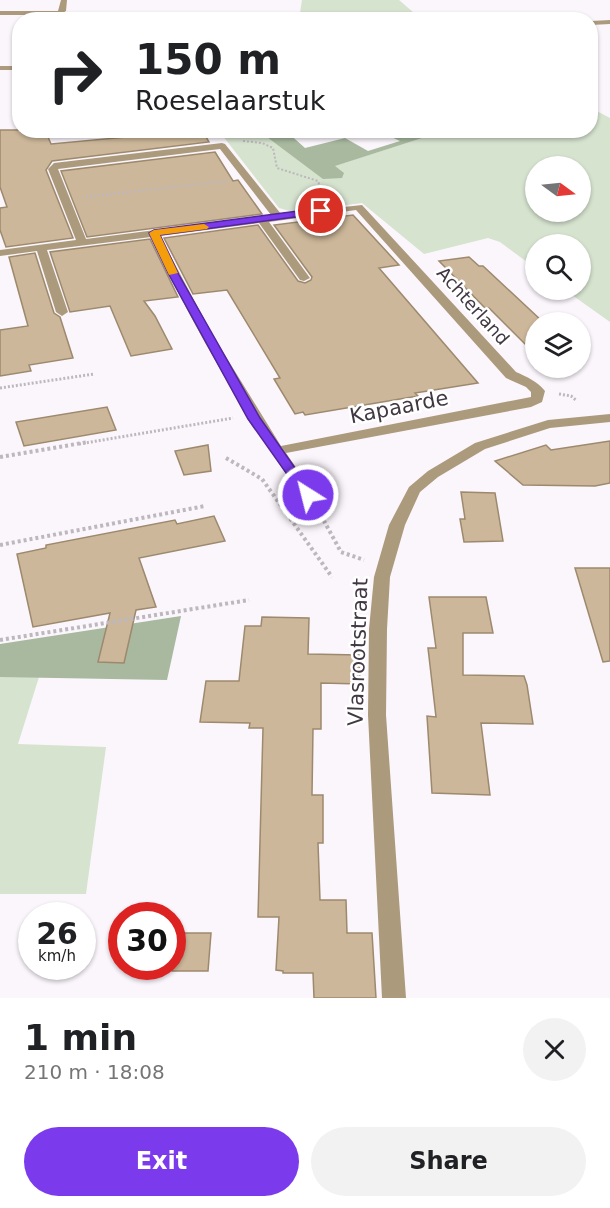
<!DOCTYPE html>
<meta charset="utf-8">
<style>
body{margin:0;font-family:"DejaVu Sans",sans-serif;background:#f2f2f2;color:#202124;height:100vh;display:flex;flex-direction:column;font-size:22px;white-space:nowrap}
*{box-sizing:border-box;margin:0}
p{font-size:20px;color:#757577}
.icon{flex:none;width:33px;height:33px;fill:none;stroke:currentColor;stroke-width:2;stroke-linecap:round;stroke-linejoin:round}
.map{position:relative;height:998px;overflow:hidden}
.side{display:flex;flex-direction:column;background:#fff;flex:1}
.side>*{flex:none}
.top-card{position:absolute;left:12px;top:12px;width:586px;height:126px;border-radius:24px;box-shadow:0 2px 4px #0004;background:#fff;color:#202124;overflow:hidden}
.needle{width:39px;rotate:105deg}
.controls{position:absolute;left:525px;top:156px;display:grid;gap:12px}
.controls a{display:grid;place-items:center;width:66px;height:66px;border-radius:50%;background:#fff;box-shadow:0 2px 4px #0004;font-size:30px}
.speed{position:absolute;left:18px;top:902px;display:flex;gap:12px;font-size:30px;font-weight:700;text-align:center}
.speed>*{display:grid;place-content:center;width:78px;height:78px;border-radius:50%;background:#fff;box-shadow:0 2px 4px #0004;line-height:1}
.speed small{font-size:15px;font-weight:400}
.speed .limit{border:9px solid #d22;background:#fff;color:#111}
.pin{position:absolute;display:grid;place-items:center;width:51px;height:51px;color:#fff;margin:-26px;border:3px solid #fff;border-radius:50%;box-shadow:0 2px 6px #0007}
.me{position:absolute;width:66px;margin:-33px;rotate:324deg;stroke-linejoin:round;filter:drop-shadow(0 0 4px #0008)}
.turn{display:flex;align-items:center;gap:21px;height:126px;padding:0 24px;font-size:27px}
.turn .icon{width:78px;height:78px;stroke-width:2.5}
.turn b{display:block;font-size:42px;line-height:51px}
.round{display:grid;place-items:center;flex:none;width:63px;height:63px;border-radius:32px;background:#f2f2f2}
.overview{display:flex;align-items:center;justify-content:space-between;height:102px;padding:0 24px}
h1{font-size:36px;font-weight:600;line-height:45px}
.button{display:flex;gap:12px;margin-top:auto;padding:12px 24px}
.button a{flex:1;height:69px;border-radius:36px;background:#7c3aed;color:#fff;font-size:24px;font-weight:600;line-height:69px;text-align:center}
.button a+a{background:#f2f2f2;color:#202124}
.map>svg:first-child{display:block}
</style>
<div class="map">
<svg width="610" height="998" viewBox="0 0 610 998">
<rect width="100%" height="100%" fill="#fbf6fc"/>
<g fill="#d6e3cf" fill-rule="evenodd">
<path d="M302,0H399L421,19H299Z"/>
<path d="M591,108L610,118V322L565,290H580V244H536L535,268L500,242L488,238L424,254L362,203L293,212L279,208L219,131H263L334,166L444,131L591,130ZM536,166H580V212H536Z"/>
<path d="M0,677H39L18,744L106,747L86,894H0Z"/>
</g>
<g fill="#a8b99f">
<path d="M259,131H286L305,148L345,138L368,151L400,141L378,131H444L335,166L344,173L342,178L323,179Z"/>
<path d="M181,616L167,680L0,677V644Z"/>
</g>
<g fill="#ccb79a" stroke="#9d896d" stroke-width="1.5">
<path d="M0,130H45L51,144L202,130L209,142L52,161L46,170L73,238L6,247L0,230V208L7,207L0,187Z"/>
<path d="M215,152L233,181L238,180L262,214L87,237L61,171Z"/>
<path d="M353,215L399,265L379,268L478,383L415,393L418,396L305,415L303,412L295,414L274,379L280,378L227,290L193,294L164,238L258,225L298,281L305,283L311,280L312,277L274,225Z"/>
<path d="M150,239L178,297L144,301L155,316L172,349L131,356L110,306L70,312L50,252Z"/>
<path d="M35,253L54,313L60,317L73,358L29,365L31,371L0,376V330L28,326L9,257Z"/>
<path d="M469,257L479,266H483L543,322H536V355L489,308H485L439,261Z"/>
<path d="M107,407L116,430L24,446L16,422Z"/>
<path d="M610,441V483L595,486L523,485L495,461L546,445L551,450Z"/>
<path d="M208,445L211,471L184,475L175,451Z"/>
<path d="M461,492L495,493L503,541L464,542L460,519H465Z"/>
<path d="M214,516L225,541L139,558L156,607L136,610L124,663L98,662L110,613L33,627L17,554L46,548V545L175,520L177,524Z"/>
<path d="M575,568H610V661L603,662Z"/>
<path d="M429,597H486L493,633H463V675L524,676L527,685L533,724L481,723L490,795L432,793L427,716L436,717L428,648H436Z"/>
<path d="M262,617L309,618L308,654L359,655L360,684L321,683V729H313L312,795H323V843H318L320,900H346L347,933H372L376,998H314L313,973H283V971L276,970L279,917H258L263,728H249L250,723L200,722L206,681H239L245,626H261Z"/>
<path d="M172,933H211L208,971H172Z"/>
</g>
<g fill="none" stroke-linecap="round" stroke-linejoin="round">
<g stroke="#bdb7be" stroke-width="2" stroke-dasharray="2 2" stroke-linecap="butt">
<path d="M243,141L262,143L273,148L277,168L318,181L322,193"/>
<path d="M86,197L227,181"/>
</g>
<g stroke="#bdb7be" stroke-width="3" stroke-dasharray="2 2" stroke-linecap="butt">
<path d="M0,388L94,374"/>
<path d="M559,394L571,396L577,401"/>
<path d="M79,444L233,418"/>
</g>
<g stroke="#bdb7be" stroke-width="4" stroke-dasharray="3 3" stroke-linecap="butt">
<path d="M0,457L88,442"/>
<path d="M226,458L262,479L332,577"/>
<path d="M318,510L341,552L364,560"/>
<path d="M0,545L205,506"/>
<path d="M0,640L249,600"/>
</g>
<g fill="#ac9a7d" fill-rule="evenodd">
<path d="M61,0H67L66,11L59,15H0V11H58Z"/>
<path d="M610,20V24L591,25V21Z"/>
<rect x="0" y="66" width="20" height="4"/>
<path d="M222,143L225,144L281,214L362,205L516,372C527,377 537,381 545,391L542,402L531,407L286,453L315,495L308,499L303,498C245,416 194,329 151,237L47,250L68,312L62,316L56,312L37,251L0,256V250L76,240L48,169L54,163ZM220,149L271,215L86,239L58,169ZM356,210L506,378L526,387L531,392V397L281,446L212,334L160,236L259,223L300,280L304,281L310,278L269,222Z"/>
<path d="M610,414V422L550,428L485,449L438,477L420,492L405,525L390,577L387,629L386,715L406,998H382L368,715L369,629L374,577L389,525L409,487L428,471L475,443L548,420Z"/>
</g>
</g>
<path fill="#7c3aed" stroke="#51269a" stroke-width="1.5" d="M321,208L325,209V213L160,235L179,275L260,418L314,495L308,499L303,497L248,419L169,275L149,233L154,230Z"/>
<path fill="#f59e0b" d="M204,224L209,227L207,229L160,235L178,273L169,275L149,233L154,230Z"/>
<g text-anchor="middle" stroke-width="5" stroke-linejoin="round" paint-order="stroke">
<g font-size="18" fill="#413843" stroke="#fff">
<text transform="translate(473 306) rotate(48)" y="6">Achterland</text>
</g>
<g font-size="21" fill="#413843" stroke="#fff">
<text transform="translate(399 407) rotate(-11)" y="7">Kapaarde</text>
<text transform="translate(358 652) rotate(-88)" y="7">Vlasrootstraat</text>
</g>
</g>
</svg>
<div class="controls">
<a><svg class="needle" viewBox="-14 -14 28 28"><path d="M0-13l5 13h-10z" fill="#e53935"/><path d="M0 13l5-13h-10z" fill="#757577"/></svg></a>
<a><svg class="icon" aria-label="search" viewBox="0 0 24 24"><circle cx="10" cy="10" r="6"/><path d="M15 15l6 6"/></svg></a>
<a><svg class="icon" aria-label="layers" viewBox="0 0 24 24"><path d="M12 4l9 5-9 5-9-5zM3 14l9 5 9-5"/></svg></a>
</div>
<div class="speed"><div>26<small>km/h</small></div><div class="limit">30</div></div>
<div class="pin" style="left:321px;top:211px;background:#d93025"><svg class="icon" aria-label="arrive" viewBox="0 0 24 24"><path d="M6 21V4h12l-3 4 3 4H6"/></svg></div>
<svg class="me" style="left:308px;top:495px" viewBox="-20 -20 40 40"><circle r="17" fill="#7c3aed" stroke="#fff" stroke-width="3"/><path d="M0-11L8 9 0 5-8 9z" fill="#fff"/></svg>
<div class="top-card">
<div class="turn"><svg class="icon" aria-label="right" viewBox="0 0 24 24"><path d="M7 20v-9h11M14 6l5 5-5 5"/></svg><div><b>150 m</b>Roeselaarstuk</div></div>
</div>
</div>
<section class="side">
<div class="overview"><div><h1>1 min</h1><p>210 m · 18:08</p></div><a class="round"><svg class="icon" aria-label="close" viewBox="0 0 24 24"><path d="M6 6l12 12M18 6L6 18"/></svg></a></div>
<div class="button"><a>Exit</a><a>Share</a></div>
</section>
